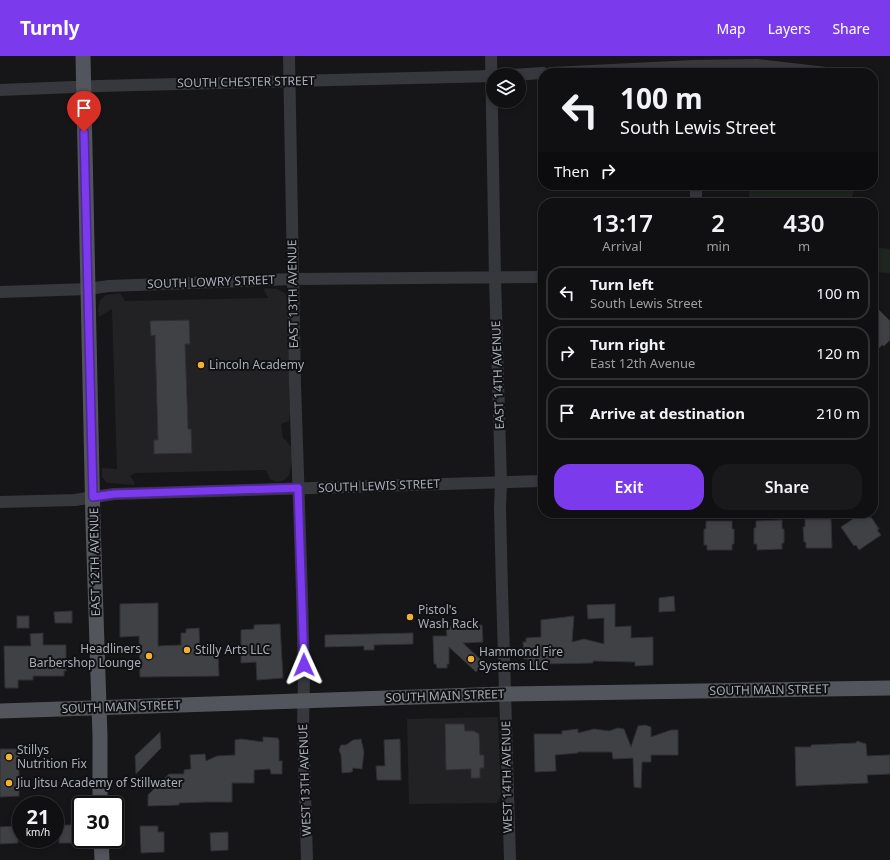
<!DOCTYPE html>
<style>
body{margin:0;font-family:"Noto Sans",sans-serif;background:#19191b;color:#f1f3f6;height:100vh;display:flex;flex-direction:column;font-size:15px;white-space:nowrap}
*{box-sizing:border-box;margin:0}
p{font-size:13px;color:#9c9d9f}
.icon{flex:none;width:22px;height:22px;fill:none;stroke:currentColor;stroke-width:2;stroke-linecap:round;stroke-linejoin:round}
.map{position:relative;flex:1;overflow:hidden}
.panel{position:absolute;left:538px;top:142px;width:340px;height:320px;display:flex;flex-direction:column;background:#101012;border-radius:16px;box-shadow:0 2px 6px #0003,0 0 0 1px #303032}
.panel>*{flex:none}
.guide{position:absolute;left:538px;top:12px;width:340px;height:122px;border-radius:16px;box-shadow:0 2px 6px #0003,0 0 0 1px #303032;background:#101012;color:#f1f3f6;overflow:hidden}
.controls{position:absolute;left:486px;top:12px;display:grid;gap:8px}
.controls a{display:grid;place-items:center;width:40px;height:40px;border-radius:50%;background:#101012;box-shadow:0 2px 6px #0003,0 0 0 1px #303032;font-size:20px}
.speed{position:absolute;left:12px;top:740px;display:flex;gap:8px;font-size:20px;font-weight:700;text-align:center}
.speed>*{display:grid;place-content:center;width:52px;height:52px;border-radius:50%;background:#101012;box-shadow:0 2px 6px #0003,0 0 0 1px #303032;line-height:1}
.speed small{font-size:10px;font-weight:400}
.speed .limit{border:2px solid #111;border-radius:6px;background:#fff;color:#111}
.pin{position:absolute;display:grid;place-items:center;width:34px;height:34px;color:#fff;margin:-41px -17px;border-radius:50% 50% 50% 0;rotate:-45deg;box-shadow:0 0 4px #0007}
.pin .icon{rotate:45deg}
.me{position:absolute;width:44px;margin:-22px;rotate:359deg;stroke-linejoin:round;filter:drop-shadow(0 0 3px #0008)}
.turn{display:flex;align-items:center;gap:14px;height:84px;padding:0 16px;font-size:18px}
.turn .icon{width:52px;height:52px;stroke-width:2.5}
.turn b{display:block;font-size:28px;line-height:34px}
.then{display:flex;align-items:center;height:38px;padding:0 16px;background:#0003;gap:8px;font-size:15px}
.eta{display:flex;justify-content:space-evenly;align-items:center;height:68px;text-align:center}
.eta b{font-size:24px;font-weight:600;line-height:28px}
.action{display:flex;gap:8px;margin-top:auto;padding:8px 16px}
.action a{flex:1;height:46px;border-radius:16px;background:#7c3aed;color:#fff;font-size:16px;font-weight:600;line-height:46px;text-align:center}
.action a+a{background:#19191b;color:#f1f3f6}
ul{padding:0;list-style:none}
li{display:flex;align-items:center;gap:12px;height:54px;margin:0 8px 6px;padding:0 8px;border:2px solid #303032;border-radius:16px}
li div{flex:1}
li b{display:block;font-size:15px}
li em{font-style:normal}
header{display:flex;align-items:center;gap:24px;box-sizing:border-box;height:56px;padding:0 20px;background:#7c3aed;color:#fff}
header strong{font-size:19px}
nav{display:flex;gap:22px;margin-inline-start:auto;font-size:14px}
.map>svg:first-child{display:block}
</style>
<header>
<strong>Turnly</strong>
<nav><a>Map</a><a>Layers</a><a>Share</a></nav>
</header>
<div class="map">
<svg width="890" height="804" viewBox="0 0 890 804">
<rect width="100%" height="100%" fill="#161618"/>
<g fill="#222225">
<path d="M265,232L277,233L285,237L287,241L290,358L289,365L281,368L283,383L286,384L292,392V405L289,419L284,424L277,426L270,423L266,414L135,417L130,420L135,427L134,429L107,427L102,421V412L117,413L112,253L99,261L98,253L100,244L106,239L119,237L123,241L125,245L268,242L264,234Z"/>
<path d="M498,661L501,739L497,747L409,748L407,663Z"/>
</g>
<g fill="#1e261f">
<path d="M750,129H856L852,141L853,147H782L768,143L754,146L749,140Z"/>
<path d="M873,191L890,193V217L873,216Z"/>
</g>
<g fill="#404145" stroke="#303034">
<path d="M879,254L890,265V284L884,290L882,289L878,293L873,288V261Z"/>
<path d="M189,264L190,288H185L188,373H191L192,397L154,398V384H158L155,279L151,280L150,265Z"/>
<path d="M862,457H866L869,462L871,461L879,473L877,474L881,479L859,494L856,489L854,490L841,471Z"/>
<path d="M805,463H831L832,492H806V486H804L803,471H805Z"/>
<path d="M782,464V473H784V487H782V493L757,494V488H754V472H756V465Z"/>
<path d="M706,465H732V473H734V488H732V494H707V489H704V473H706Z"/>
<path d="M674,540L675,555L659,556V542Z"/>
<path d="M158,547V590L181,589V577H186V573L199,572L200,598H218L219,620L140,621L139,580L120,581V548Z"/>
<path d="M615,548V571L631,570V582L653,581V609L635,610V606L593,605V607L540,608V610H528V603H524L523,586H526V582L541,581V564L574,560L572,586L584,583L604,588V562L588,563L587,549Z"/>
<path d="M72,555V567H55L54,556Z"/>
<rect x="17" y="560" width="12" height="12"/>
<path d="M280,568L283,622L257,624L256,606L241,607V574L254,573V569Z"/>
<path d="M482,569L483,586L463,587L484,607L476,616L449,591V608H447V612H437L436,608H434L433,580H447L446,571Z"/>
<path d="M43,577V589H66V615H64V620H33V624H18V632H5L4,590H31L30,578Z"/>
<path d="M413,577V588L374,589V594H364V590L325,591V579Z"/>
<path d="M445,668H464L465,675H474L479,678L480,699H484V712H480V722H471V713L446,714Z"/>
<path d="M645,669L651,671V681L671,674H678V699H651V706H642L641,732L634,731L633,702L613,703L612,696H578V697L555,699L556,715L535,716L534,678H562V675L578,673V677L594,673L609,675L618,672L624,673L631,691L638,670Z"/>
<path d="M160,676L161,692L136,718L135,700Z"/>
<path d="M263,681L278,682L279,685V705H282V718H271L270,713L254,714V727H232V746H206L179,747V749L148,750V739L169,718H184V714L191,713L190,699L205,698L206,705L217,700L235,699V684L241,683L263,686Z"/>
<path d="M361,683L364,696L362,713L353,712L352,716L342,717L341,699L339,694L341,689H346L353,684Z"/>
<path d="M400,683L401,724H377L376,710H385L384,684Z"/>
<path d="M857,685L866,688L867,700L890,699V718L867,719L868,727L796,730L795,691H811V689L856,687Z"/>
<path d="M0,693H19V740L0,741Z"/>
<path d="M59,769H75L76,787H59Z"/>
<path d="M17,770L18,787L0,788V771Z"/>
<path d="M140,770H158V776H164V796L141,797Z"/>
<path d="M228,776V794L211,795L210,777Z"/>
</g>
<g fill="none" stroke-linecap="round" stroke-linejoin="round">
<g stroke="#37383d" stroke-width="12">
<path d="M289,0L295,328L302,538L304,623L303,670L307,804"/>
<path d="M491,0L495,222L501,426L500,452L502,533L510,804"/>
<path d="M551,17L693,10L757,9L826,17"/>
<path d="M512,19L543,17"/>
<path d="M0,34L99,30L493,20"/>
<path d="M696,129V147"/>
<path d="M0,236L88,233L109,230L293,223L543,221"/>
<path d="M0,446L75,444L114,438L543,425"/>
</g>
<g stroke="#53555c" stroke-width="15">
<path d="M83,0L93,467L100,680V749"/>
<path d="M0,655L505,638L890,632"/>
<path d="M101,783L102,804"/>
</g>
</g>
<g fill="none" stroke-linecap="round" stroke-linejoin="round">
<defs>
<path id="route" d="M84,76L93,441L114,438L298,432L304,609"/>
</defs>
<use href="#route" stroke="#51269a" stroke-width="10"/>
<use href="#route" stroke="#7c3aed" stroke-width="7"/>
</g>
<g fill="#f2b134" stroke="#111113" stroke-width="1.5">
<circle cx="201" cy="309" r="4"/>
<circle cx="410" cy="561" r="4"/>
<circle cx="187" cy="594" r="4"/>
<circle cx="149" cy="600" r="4"/>
<circle cx="471" cy="603" r="4"/>
<circle cx="9" cy="701" r="4"/>
<circle cx="9" cy="727" r="4"/>
</g>
<g text-anchor="middle" stroke-width="4" stroke-linejoin="round" paint-order="stroke">
<g font-size="12" fill="#a8adb8" stroke="#111113">
<text transform="translate(246 26) rotate(-1)" y="4">SOUTH CHESTER STREET</text>
<text transform="translate(211 226) rotate(-2)" y="4">SOUTH LOWRY STREET</text>
<text transform="translate(293 238) rotate(-91)" y="4">EAST 13TH AVENUE</text>
<text transform="translate(498 319) rotate(-92)" y="4">EAST 14TH AVENUE</text>
<text transform="translate(379 430) rotate(-2)" y="4">SOUTH LEWIS STREET</text>
<text transform="translate(95 506) rotate(-91)" y="4">EAST 12TH AVENUE</text>
<text transform="translate(769 634) rotate(-1)" y="4">SOUTH MAIN STREET</text>
<text transform="translate(445 640) rotate(-2)" y="4">SOUTH MAIN STREET</text>
<text transform="translate(121 651) rotate(-2)" y="4">SOUTH MAIN STREET</text>
<text transform="translate(507 721) rotate(-91)" y="4">WEST 14TH AVENUE</text>
<text transform="translate(305 724) rotate(-92)" y="4">WEST 13TH AVENUE</text>
</g>
<g font-size="12" fill="#a8adb8" stroke="#111113" text-anchor="start">
<text x="209" y="313">Lincoln Academy</text>
<text x="418" y="558">Pistol's<tspan x="418" dy="14">Wash Rack</tspan></text>
<text x="141" y="597" text-anchor="end">Headliners<tspan x="141" dy="14">Barbershop Lounge</tspan></text>
<text x="195" y="598">Stilly Arts LLC</text>
<text x="479" y="600">Hammond Fire<tspan x="479" dy="14">Systems LLC</tspan></text>
<text x="17" y="698">Stillys<tspan x="17" dy="14">Nutrition Fix</tspan></text>
<text x="17" y="731">Jiu Jitsu Academy of Stillwater</text>
</g>
</g>
</svg>
<div class="controls">
<a><svg class="icon" aria-label="layers" viewBox="0 0 24 24"><path d="M12 4l9 5-9 5-9-5zM3 14l9 5 9-5"/></svg></a>
</div>
<div class="speed"><div>21<small>km/h</small></div><div class="limit">30</div></div>
<div class="pin" style="left:84px;top:76px;background:#d93025"><svg class="icon" aria-label="arrive" viewBox="0 0 24 24"><path d="M6 21V4h12l-3 4 3 4H6"/></svg></div>
<svg class="me" style="left:304px;top:609px" viewBox="-20 -20 40 40"><path d="M0-17L14 15 0 8-14 15z" fill="#7c3aed" stroke="#fff" stroke-width="4"/></svg>
<div class="guide">
<div class="turn"><svg class="icon" aria-label="left" viewBox="0 0 24 24"><path d="M17 20v-9H6M10 6l-5 5 5 5"/></svg><div><b>100 m</b>South Lewis Street</div></div>
<div class="then">Then<svg class="icon" aria-label="right" viewBox="0 0 24 24"><path d="M7 20v-9h11M14 6l5 5-5 5"/></svg></div>
</div>
<section class="panel">
<div class="eta">
<div><b>13:17</b><p>Arrival</p></div>
<div><b>2</b><p>min</p></div>
<div><b>430</b><p>m</p></div>
</div>
<ul>
<li><svg class="icon" aria-label="left" viewBox="0 0 24 24"><path d="M17 20v-9H6M10 6l-5 5 5 5"/></svg><div><b>Turn left</b><p>South Lewis Street</p></div><em>100 m</em></li>
<li><svg class="icon" aria-label="right" viewBox="0 0 24 24"><path d="M7 20v-9h11M14 6l5 5-5 5"/></svg><div><b>Turn right</b><p>East 12th Avenue</p></div><em>120 m</em></li>
<li><svg class="icon" aria-label="arrive" viewBox="0 0 24 24"><path d="M6 21V4h12l-3 4 3 4H6"/></svg><div><b>Arrive at destination</b></div><em>210 m</em></li>
</ul>
<div class="action"><a>Exit</a><a>Share</a></div>
</section>
</div>
